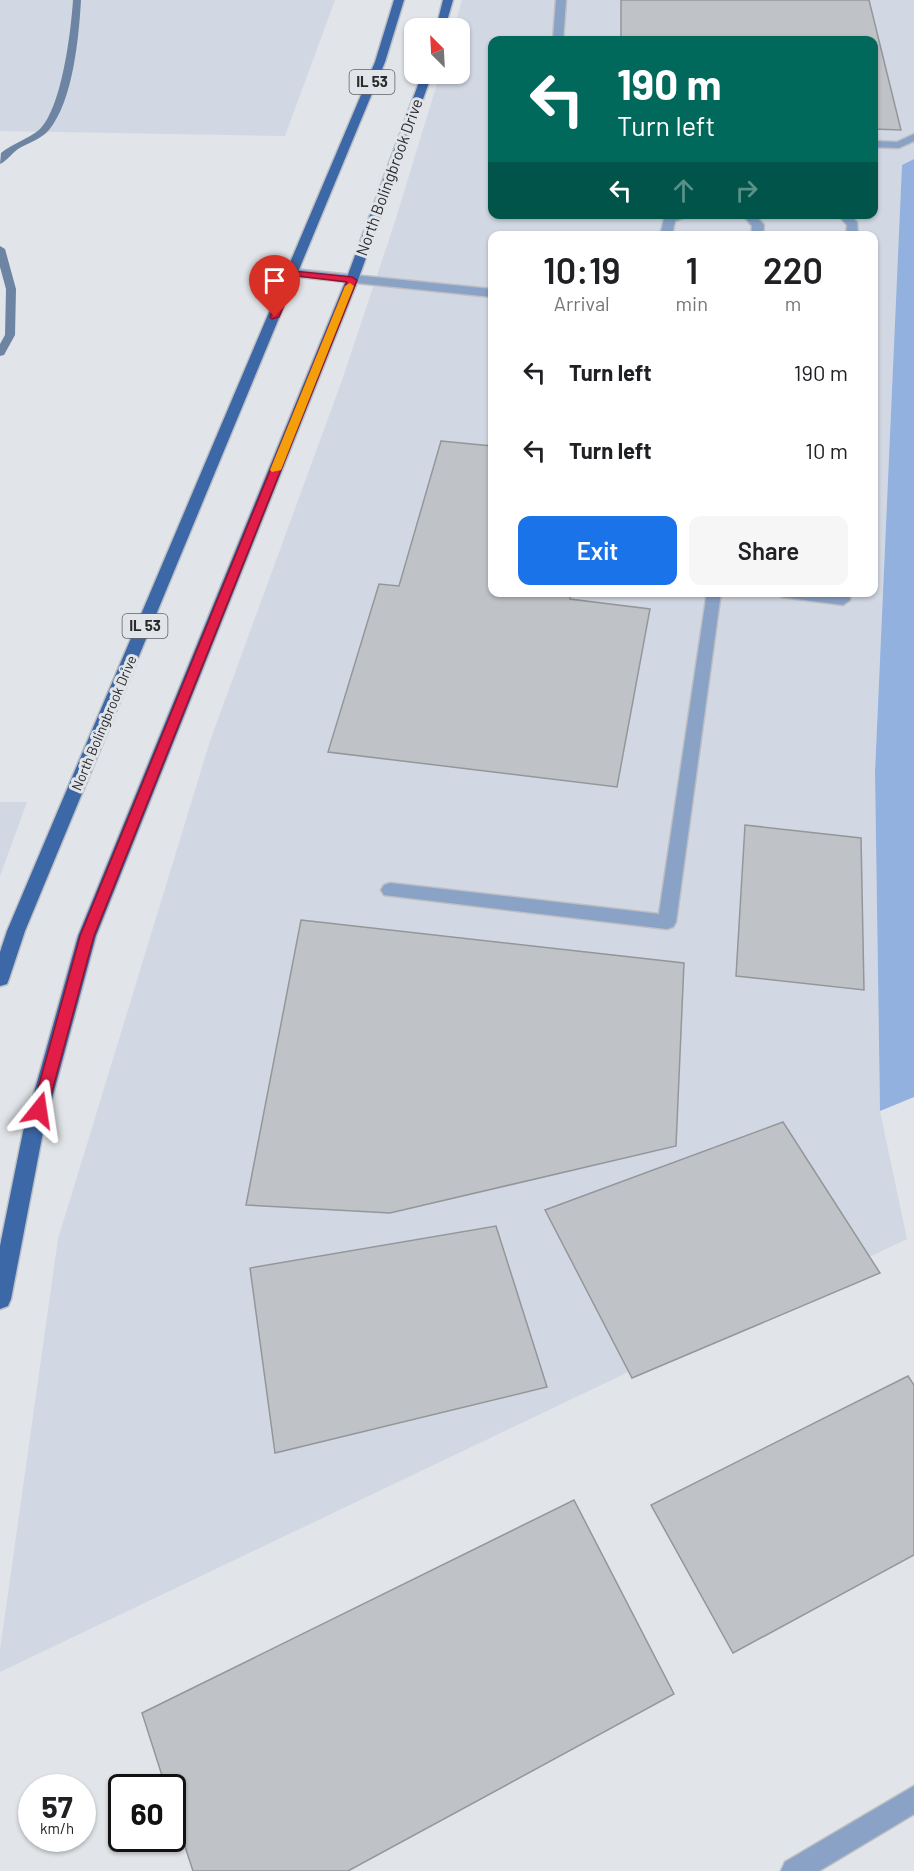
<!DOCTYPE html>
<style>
body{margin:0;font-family:Barlow,sans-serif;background:#f6f6f6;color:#202124;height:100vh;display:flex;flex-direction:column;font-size:22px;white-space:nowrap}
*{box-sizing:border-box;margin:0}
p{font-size:20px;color:#757577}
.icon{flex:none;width:33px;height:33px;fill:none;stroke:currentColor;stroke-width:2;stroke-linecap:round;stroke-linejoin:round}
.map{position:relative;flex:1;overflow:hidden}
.details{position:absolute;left:488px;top:231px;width:390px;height:366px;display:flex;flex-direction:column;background:#fff;border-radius:12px;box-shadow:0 2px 4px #0004}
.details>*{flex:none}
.guide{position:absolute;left:488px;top:36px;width:390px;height:183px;border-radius:12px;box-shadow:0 2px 4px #0004;background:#00695c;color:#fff;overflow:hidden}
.needle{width:39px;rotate:336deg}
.tools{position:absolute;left:404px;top:18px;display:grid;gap:12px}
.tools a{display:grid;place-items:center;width:66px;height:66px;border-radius:12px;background:#fff;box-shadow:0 2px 4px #0004;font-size:30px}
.speed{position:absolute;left:18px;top:1774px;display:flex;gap:12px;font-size:30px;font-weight:700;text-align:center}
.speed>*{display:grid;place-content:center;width:78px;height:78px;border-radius:50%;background:#fff;box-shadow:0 2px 4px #0004;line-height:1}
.speed small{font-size:15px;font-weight:400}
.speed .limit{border:3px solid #111;border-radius:9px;background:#fff;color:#111}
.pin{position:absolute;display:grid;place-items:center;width:51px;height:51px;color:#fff;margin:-62px -26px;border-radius:50% 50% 50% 0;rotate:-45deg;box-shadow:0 0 6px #0007}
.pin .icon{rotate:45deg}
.me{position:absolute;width:66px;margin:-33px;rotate:15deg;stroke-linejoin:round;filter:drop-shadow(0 0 4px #0008)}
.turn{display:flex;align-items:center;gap:21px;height:126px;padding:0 30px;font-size:27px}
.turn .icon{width:78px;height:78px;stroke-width:2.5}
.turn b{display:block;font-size:42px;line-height:51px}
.lanes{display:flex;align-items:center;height:57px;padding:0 30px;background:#0003;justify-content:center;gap:30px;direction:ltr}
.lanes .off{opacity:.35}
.eta{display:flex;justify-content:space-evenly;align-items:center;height:102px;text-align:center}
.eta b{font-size:36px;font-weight:600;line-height:42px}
.primary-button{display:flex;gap:12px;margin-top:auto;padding:12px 30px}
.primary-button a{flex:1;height:69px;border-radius:12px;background:#1a73e8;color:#fff;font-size:24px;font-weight:600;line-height:69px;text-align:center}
.primary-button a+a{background:#f6f6f6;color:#202124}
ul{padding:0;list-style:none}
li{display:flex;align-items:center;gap:18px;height:78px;padding:0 30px}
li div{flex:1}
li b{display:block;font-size:22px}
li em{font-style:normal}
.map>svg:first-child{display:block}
</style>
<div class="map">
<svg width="914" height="1871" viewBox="0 0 914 1871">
<rect width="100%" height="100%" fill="#e1e4e8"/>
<g fill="#d2d8e3" fill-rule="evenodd">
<path d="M0,0H335L285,136L0,131Z"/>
<path d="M462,0H914V159L902,165L875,772L880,1111L907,1239L0,1672V1650L58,1239L210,741L341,383L393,228L440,74H459V28H454ZM492,40H873V214H492ZM492,236H873V592H492Z"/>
<path d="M0,802H27L0,876Z"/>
</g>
<path fill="#92b1de" d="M914,159V1097L880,1111L875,772L902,165Z"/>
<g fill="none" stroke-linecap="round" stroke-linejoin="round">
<g fill="#6e84a3" fill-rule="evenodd">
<path d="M73,0H81C79,37 73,101 49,130C41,139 28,143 18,149C11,154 7,161 0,164L1,153C13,143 29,139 40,129C62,107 71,31 73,0Z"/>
<path d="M0,246L5,249L16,289L15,335L4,355L0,356V344L5,335L6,289L0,267Z"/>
</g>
</g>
<g fill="#bfc2c6" stroke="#94979a" stroke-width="1.5">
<path d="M621,0H869L901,130L873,129V40H621Z"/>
<path d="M441,441L492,446V592H571L570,599L650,609L617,787L328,752L379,584L399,586Z"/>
<path d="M745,825L861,838L864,990L736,976Z"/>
<path d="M301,920L684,963L676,1146L390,1213L246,1205Z"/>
<path d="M783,1122L880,1273L632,1378L545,1210Z"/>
<path d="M496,1226L547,1387L275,1453L250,1268Z"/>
<path d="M908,1376L914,1385V1555L733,1653L651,1505Z"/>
<path d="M574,1500L674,1694L348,1871H193L172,1807V1788H166L142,1713Z"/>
</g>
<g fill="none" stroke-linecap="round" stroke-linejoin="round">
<defs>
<g id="minor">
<path d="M556,0H566L563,40H553Z"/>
<path d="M914,134V141L899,148L873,147V141L897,142Z"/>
<path d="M674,214H694L675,221L672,236H660L664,219Z"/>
<path d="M742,214H754L764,225L763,236H751L752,226Z"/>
<path d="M837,214H849L857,222L858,236H846L847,225Z"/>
<path d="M293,269L492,289V297L289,276L287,273Z"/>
<path d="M707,592H721L676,922L673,927L667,929L384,895L381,890L384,885L390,883L659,914Z"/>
<path d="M775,592H850V600L843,605L782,597Z"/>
<path d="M914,1786V1814L819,1871H781L785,1862Z"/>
</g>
<g id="major">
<path d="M394,0H404L385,62L25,931L9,979L7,984L0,986V952L7,931L375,62Z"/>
<path d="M443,0H453L445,28H436Z"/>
<path d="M422,74H432L358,280L96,936L43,1132L11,1299L8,1306L0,1309V1246L23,1132L78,936L346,280Z"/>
</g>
</defs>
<use href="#minor" stroke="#bcbfc3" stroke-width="3"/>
<use href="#major" stroke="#bcbfc3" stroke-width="3"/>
<use href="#minor" fill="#89a2c6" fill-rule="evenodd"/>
<use href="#major" fill="#3c68a8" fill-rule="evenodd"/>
</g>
<path fill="#e11d48" stroke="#92132f" stroke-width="1.5" d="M293,271L352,277L357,280L94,936L47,1110L45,1114L39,1116L34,1114L32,1110L80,936L347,282L297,276L279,317L272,319L270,317L289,273Z"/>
<path fill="#f59e0b" d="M350,283L354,286L281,470L272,472L270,470L345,286Z"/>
<g text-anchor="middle" stroke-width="6" stroke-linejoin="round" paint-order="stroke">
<g font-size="14" fill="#2a2b2d" stroke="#e1e4e8">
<text transform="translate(104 723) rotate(-67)" y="5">North Bolingbrook Drive</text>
</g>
<g fill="#e1e4e8" stroke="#616265" stroke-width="1.5">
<rect x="349.5" y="70" width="45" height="24" rx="4.5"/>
<rect x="122.5" y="614" width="45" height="24" rx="4.5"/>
</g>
<g font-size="15" font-weight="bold" fill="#2a2b2d">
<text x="372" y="87">IL 53</text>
<text x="145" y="631">IL 53</text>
</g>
<g font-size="16" fill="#2a2b2d" stroke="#e1e4e8">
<text transform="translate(389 177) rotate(-70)" y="6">North Bolingbrook Drive</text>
</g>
</g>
</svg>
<div class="tools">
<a><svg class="needle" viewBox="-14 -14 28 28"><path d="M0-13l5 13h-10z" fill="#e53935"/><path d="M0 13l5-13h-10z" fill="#757577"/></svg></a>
</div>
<div class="speed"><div>57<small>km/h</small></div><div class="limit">60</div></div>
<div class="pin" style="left:275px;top:317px;background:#d93025"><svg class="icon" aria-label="arrive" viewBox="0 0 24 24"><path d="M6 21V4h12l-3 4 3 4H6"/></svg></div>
<svg class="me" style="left:39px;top:1110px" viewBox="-20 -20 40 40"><path d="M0-17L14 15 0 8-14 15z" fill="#e11d48" stroke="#fff" stroke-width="4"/></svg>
<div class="guide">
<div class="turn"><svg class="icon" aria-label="left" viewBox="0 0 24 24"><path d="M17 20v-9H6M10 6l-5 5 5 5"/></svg><div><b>190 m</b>Turn left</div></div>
<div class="lanes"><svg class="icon" aria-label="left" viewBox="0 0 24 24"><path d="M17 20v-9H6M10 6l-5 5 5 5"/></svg><svg class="icon off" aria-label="ahead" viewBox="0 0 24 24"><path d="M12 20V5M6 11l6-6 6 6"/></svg><svg class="icon off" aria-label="right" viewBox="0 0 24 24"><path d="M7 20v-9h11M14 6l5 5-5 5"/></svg></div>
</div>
<section class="details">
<div class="eta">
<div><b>10:19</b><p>Arrival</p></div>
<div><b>1</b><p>min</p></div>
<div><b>220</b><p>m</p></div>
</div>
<ul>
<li><svg class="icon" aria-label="left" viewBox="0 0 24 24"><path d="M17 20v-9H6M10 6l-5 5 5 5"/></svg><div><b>Turn left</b></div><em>190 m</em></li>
<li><svg class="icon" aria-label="left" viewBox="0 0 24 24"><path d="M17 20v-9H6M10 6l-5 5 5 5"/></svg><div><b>Turn left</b></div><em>10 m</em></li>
</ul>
<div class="primary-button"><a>Exit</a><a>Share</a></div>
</section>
</div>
